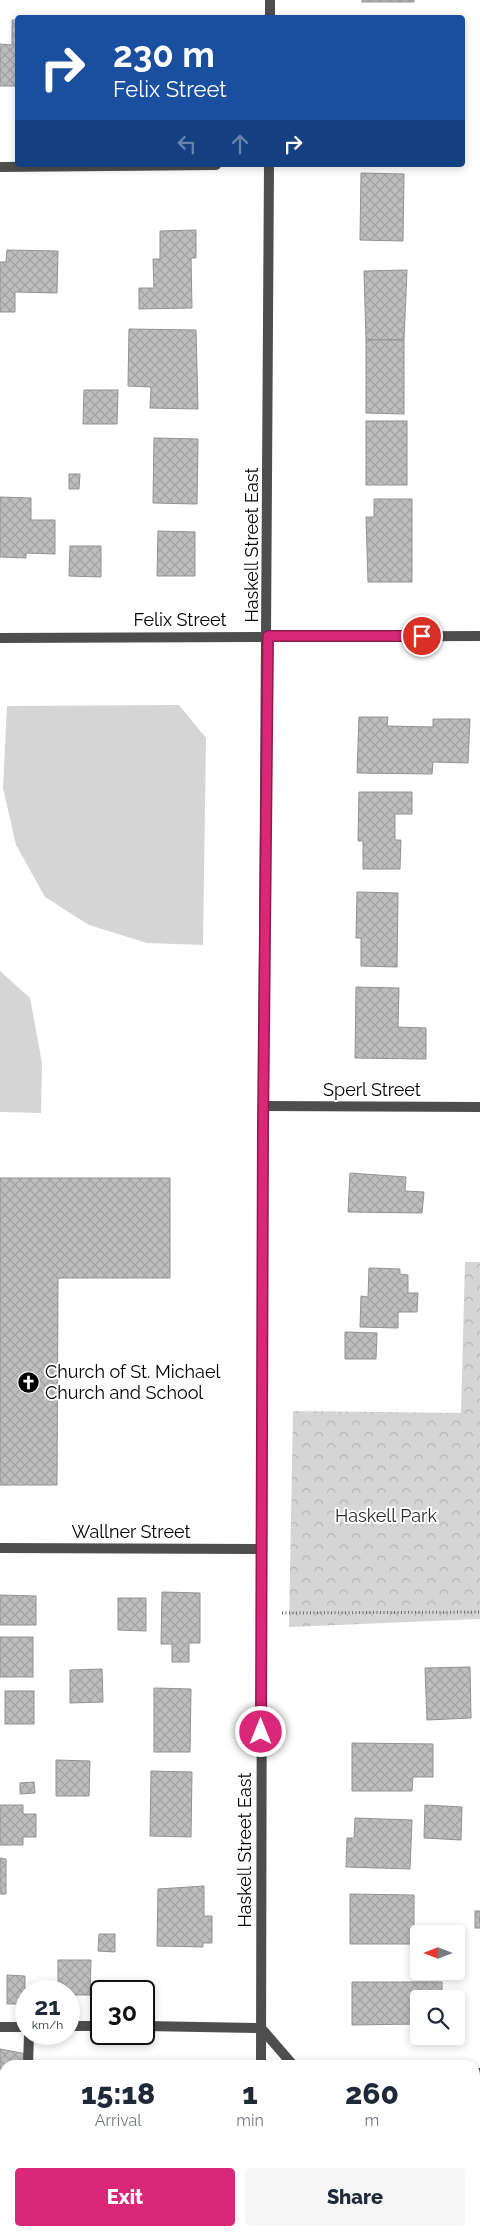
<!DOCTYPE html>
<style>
body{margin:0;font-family:Raleway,sans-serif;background:#f6f6f7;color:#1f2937;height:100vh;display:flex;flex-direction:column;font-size:19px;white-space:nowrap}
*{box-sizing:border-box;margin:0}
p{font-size:16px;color:#747a83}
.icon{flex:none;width:28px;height:28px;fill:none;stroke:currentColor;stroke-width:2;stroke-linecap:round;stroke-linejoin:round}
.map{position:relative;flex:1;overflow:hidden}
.panel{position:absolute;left:0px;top:2060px;width:480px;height:176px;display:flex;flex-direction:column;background:#fff;border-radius:15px 15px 0 0;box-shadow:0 2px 8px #0003}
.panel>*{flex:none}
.hud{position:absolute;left:15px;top:15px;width:450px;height:152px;border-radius:5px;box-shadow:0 2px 8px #0003;background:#1a4fa0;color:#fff;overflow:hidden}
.needle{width:32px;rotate:270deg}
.buttons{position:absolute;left:410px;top:1925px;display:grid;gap:10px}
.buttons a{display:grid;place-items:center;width:55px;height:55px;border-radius:5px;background:#fff;box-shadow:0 2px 8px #0003;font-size:25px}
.speed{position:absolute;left:15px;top:1980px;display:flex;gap:10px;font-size:25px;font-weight:700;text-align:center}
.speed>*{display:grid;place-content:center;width:65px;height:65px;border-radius:50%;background:#fff;box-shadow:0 2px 8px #0003;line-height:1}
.speed small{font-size:12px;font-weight:400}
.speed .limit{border:2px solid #111;border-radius:8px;background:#fff;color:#111}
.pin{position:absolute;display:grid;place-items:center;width:42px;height:42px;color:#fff;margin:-21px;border:2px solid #fff;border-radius:50%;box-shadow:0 1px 5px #0007}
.me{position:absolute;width:55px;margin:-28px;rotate:0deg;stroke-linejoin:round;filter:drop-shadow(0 0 4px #0008)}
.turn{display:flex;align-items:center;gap:18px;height:105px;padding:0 15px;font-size:22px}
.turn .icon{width:65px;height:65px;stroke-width:2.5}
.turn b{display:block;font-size:35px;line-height:42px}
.lanes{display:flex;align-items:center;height:48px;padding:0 15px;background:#0003;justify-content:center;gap:25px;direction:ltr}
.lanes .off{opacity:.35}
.eta{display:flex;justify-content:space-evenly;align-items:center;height:85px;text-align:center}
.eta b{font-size:30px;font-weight:800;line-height:35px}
.cta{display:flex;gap:10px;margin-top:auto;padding:10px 15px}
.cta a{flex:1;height:58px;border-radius:5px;background:#db2777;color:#fff;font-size:20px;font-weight:800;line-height:58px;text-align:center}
.cta a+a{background:#f6f6f7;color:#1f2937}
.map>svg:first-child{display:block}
</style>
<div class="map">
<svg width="480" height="2236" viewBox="0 0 480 2236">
<defs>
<pattern id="park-crowns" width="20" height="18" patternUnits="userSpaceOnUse" patternTransform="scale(1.25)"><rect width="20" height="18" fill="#d5d5d5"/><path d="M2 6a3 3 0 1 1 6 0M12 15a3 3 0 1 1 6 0" fill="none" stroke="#b5b5b5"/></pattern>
<pattern id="building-cross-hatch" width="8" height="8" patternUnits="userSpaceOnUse" patternTransform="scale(1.25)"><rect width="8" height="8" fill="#bebebe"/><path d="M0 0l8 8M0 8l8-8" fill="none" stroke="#a2a2a2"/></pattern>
</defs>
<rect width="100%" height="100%" fill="#fff"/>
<path fill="url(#park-crowns)" d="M465,1262H480V1619L289,1627L293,1411L461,1413Z"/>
<g fill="#d5d5d5">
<path d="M179,705L206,738L203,945L147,943L89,925L45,897L16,845L3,788L7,706Z"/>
<path d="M0,971L30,998L42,1063L41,1113L0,1112Z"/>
</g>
<g fill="url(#building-cross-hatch)" stroke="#929292">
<rect x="362" y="0" width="52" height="2"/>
<path d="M12,20H18V86H0V44L12,45Z"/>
<path d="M361,173L404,174L403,241L360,240Z"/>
<path d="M196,230V258H191L192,308L139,309V288H154L153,259H160V231Z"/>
<path d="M7,250L58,251L57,293L15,292V312H0V262H6Z"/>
<path d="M407,270L404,340H366L364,271Z"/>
<path d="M129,329L196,330L198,409L150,408L151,387L128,386Z"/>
<path d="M366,340H404V414L366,413Z"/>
<path d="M84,390H118L117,424H83Z"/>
<rect x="366" y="421" width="41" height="64"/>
<path d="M154,438L198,439L197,504L153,503Z"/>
<path d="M69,474H80L79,489H69Z"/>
<path d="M0,497L31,498V520H55V554L26,553V558L0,557Z"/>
<path d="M374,499H412V582H368L366,517H374Z"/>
<path d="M158,531L195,532V576H157Z"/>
<path d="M70,546H101V577L69,576Z"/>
<path d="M359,717H388L387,726L433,727V719H470L468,763L433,762L432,774L357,773Z"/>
<path d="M359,792H412V814H395V840H401L400,869H363V841H358Z"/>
<path d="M357,892L398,893L397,967L361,966V938H356Z"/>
<path d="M356,987L399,988L398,1027L426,1028V1059L355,1058Z"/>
<path d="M350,1173L406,1177L405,1191L424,1192L422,1213L348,1212Z"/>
<path d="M0,1178H170V1278H58L57,1485H0Z"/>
<path d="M369,1268L400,1269V1274L408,1275V1293H418L417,1312H398V1328L360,1327L361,1296L368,1297Z"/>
<path d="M345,1332L377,1333L376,1359H345Z"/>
<path d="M162,1592L200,1593V1643H189V1662H172V1644H161Z"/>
<path d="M0,1595L36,1596V1625H0Z"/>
<path d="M118,1598H146V1631L118,1630Z"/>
<rect x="0" y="1637" width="33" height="40"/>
<path d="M470,1667L471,1718L427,1720L425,1668Z"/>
<path d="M102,1669L103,1702L70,1703V1670Z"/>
<path d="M154,1688L191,1689L190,1752H154Z"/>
<rect x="5" y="1691" width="29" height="33"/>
<path d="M352,1743L433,1744V1777H413L412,1791H352Z"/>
<path d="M56,1760L90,1761L89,1796H56Z"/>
<path d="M151,1771L192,1772L191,1837L150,1836Z"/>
<path d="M34,1782L35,1793L20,1794V1783Z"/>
<path d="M0,1805H23V1814H36V1837H23V1845H0Z"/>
<path d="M425,1805L462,1807L461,1840L424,1838Z"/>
<path d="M355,1818L412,1820L410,1869L346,1867L347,1838H354Z"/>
<path d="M0,1858L6,1859V1894H0Z"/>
<path d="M204,1886V1916H212V1943H203V1947L157,1946L158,1889Z"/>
<path d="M350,1894L414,1895V1944H350Z"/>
<rect x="475" y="1911" width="5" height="17"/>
<path d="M99,1934H115V1952L98,1951Z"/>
<path d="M58,1960H91L90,1995H69V1991H58Z"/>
<path d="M7,1975L25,1976V2004H7Z"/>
<path d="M352,1982H442V1999H419V2024L352,2025Z"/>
<path d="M0,2049L27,2054L26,2065H5V2090H3L4,2069H0Z"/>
<rect x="0" y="2128" width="5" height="34"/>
<rect x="155" y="2231" width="37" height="5"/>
<path d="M342,2231H405V2236H348L342,2235Z"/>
<rect x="422" y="2231" width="34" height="5"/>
<path d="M67,2232H109L108,2236H67Z"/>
</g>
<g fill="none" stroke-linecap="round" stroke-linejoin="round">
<path stroke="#707070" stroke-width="3" stroke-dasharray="1 2.5" stroke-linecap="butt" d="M282,1613L480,1612"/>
<g stroke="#4e4e4e" stroke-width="10">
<path d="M28,2065L29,2034"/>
<path d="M27,2236V2231"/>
</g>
<g stroke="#4e4e4e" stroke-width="10">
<path d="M270,18V0"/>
<path d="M0,167L216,165"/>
<path d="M0,638L480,636"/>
<path d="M263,1106L480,1107"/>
<path d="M0,1548L262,1549"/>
<path d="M69,2026H101"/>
<path d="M144,2026L261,2028L293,2065"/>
<path d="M0,2027H26"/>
<path d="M261,2065L263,1106L269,165"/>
<path d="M475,2073H480"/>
<path d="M259,2236V2231"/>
</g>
</g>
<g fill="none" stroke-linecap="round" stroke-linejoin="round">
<defs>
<path id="route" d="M261,1732L263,1126L268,636H422"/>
</defs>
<use href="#route" stroke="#8e194d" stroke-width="12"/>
<use href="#route" stroke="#db2777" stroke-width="9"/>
</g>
<defs>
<symbol id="church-disc" viewBox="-11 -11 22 22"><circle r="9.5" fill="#000" stroke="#fff"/><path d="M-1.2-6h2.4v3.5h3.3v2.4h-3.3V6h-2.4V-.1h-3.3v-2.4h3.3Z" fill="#fff"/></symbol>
</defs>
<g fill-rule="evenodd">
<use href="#church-disc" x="16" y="1370" width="25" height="25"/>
</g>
<g text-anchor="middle" stroke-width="4" stroke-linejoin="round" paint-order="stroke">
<g font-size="18" fill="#000" stroke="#fff">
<text transform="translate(252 545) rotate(-90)" y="6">Haskell Street East</text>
<text x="180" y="626">Felix Street</text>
<text x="372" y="1096">Sperl Street</text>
<text x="131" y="1538">Wallner Street</text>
<text transform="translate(245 1850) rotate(-90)" y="6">Haskell Street East</text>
</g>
<g font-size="18" fill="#000" stroke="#fff" text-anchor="start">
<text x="45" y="1378">Church of St. Michael<tspan x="45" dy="21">Church and School</tspan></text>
</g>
<g font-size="18" fill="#2c2c2c" stroke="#fff">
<text x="386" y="1522">Haskell Park</text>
</g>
</g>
</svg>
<div class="buttons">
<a><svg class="needle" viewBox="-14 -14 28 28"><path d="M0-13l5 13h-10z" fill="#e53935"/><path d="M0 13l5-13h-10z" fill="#747a83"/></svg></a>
<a><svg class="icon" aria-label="search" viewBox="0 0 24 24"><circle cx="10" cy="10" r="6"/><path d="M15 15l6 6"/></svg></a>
</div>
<div class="speed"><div>21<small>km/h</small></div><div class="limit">30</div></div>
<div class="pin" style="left:422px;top:636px;background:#d93025"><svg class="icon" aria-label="arrive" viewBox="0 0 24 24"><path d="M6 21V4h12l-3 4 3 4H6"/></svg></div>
<svg class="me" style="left:261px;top:1732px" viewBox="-20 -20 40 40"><circle r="17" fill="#db2777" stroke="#fff" stroke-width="3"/><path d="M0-11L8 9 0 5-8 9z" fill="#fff"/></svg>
<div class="hud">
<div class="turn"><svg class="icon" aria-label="right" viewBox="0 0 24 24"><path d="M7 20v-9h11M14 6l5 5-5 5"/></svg><div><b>230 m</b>Felix Street</div></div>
<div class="lanes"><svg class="icon off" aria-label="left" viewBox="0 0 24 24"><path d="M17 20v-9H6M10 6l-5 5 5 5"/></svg><svg class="icon off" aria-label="ahead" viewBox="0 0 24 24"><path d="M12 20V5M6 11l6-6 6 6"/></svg><svg class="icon" aria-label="right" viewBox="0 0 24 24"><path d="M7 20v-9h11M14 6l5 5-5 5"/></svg></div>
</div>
<section class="panel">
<div class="eta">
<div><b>15:18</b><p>Arrival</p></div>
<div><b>1</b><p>min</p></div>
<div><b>260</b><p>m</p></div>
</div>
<div class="cta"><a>Exit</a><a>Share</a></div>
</section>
</div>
